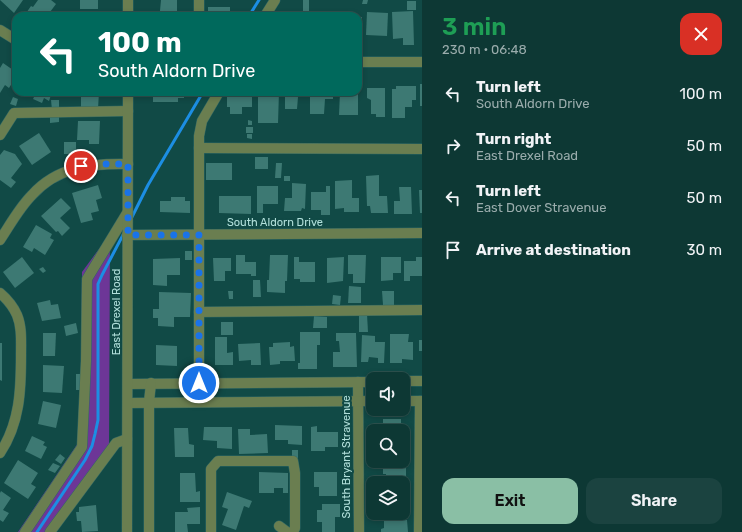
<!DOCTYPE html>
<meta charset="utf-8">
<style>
body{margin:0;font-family:Rubik,sans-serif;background:#1b4340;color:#f1f3f6;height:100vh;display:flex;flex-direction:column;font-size:15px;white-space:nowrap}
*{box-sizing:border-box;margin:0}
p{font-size:13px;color:#9aacac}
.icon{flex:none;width:22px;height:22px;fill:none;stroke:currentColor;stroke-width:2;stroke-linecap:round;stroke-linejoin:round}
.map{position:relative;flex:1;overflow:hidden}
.panel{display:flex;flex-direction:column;background:#0d3834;width:320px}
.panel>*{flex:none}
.top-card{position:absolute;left:12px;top:12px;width:350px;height:84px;border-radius:12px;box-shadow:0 2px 6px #0003,0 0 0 1px #2d524f;background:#00695c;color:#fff;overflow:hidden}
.tools{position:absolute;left:366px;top:372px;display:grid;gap:8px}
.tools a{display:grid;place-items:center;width:44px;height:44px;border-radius:8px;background:#0d3834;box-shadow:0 2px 6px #0003,0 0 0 1px #2d524f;font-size:20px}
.pin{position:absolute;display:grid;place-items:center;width:34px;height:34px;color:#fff;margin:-17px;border:2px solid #fff;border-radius:50%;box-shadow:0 1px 4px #0007}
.me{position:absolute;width:44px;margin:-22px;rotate:0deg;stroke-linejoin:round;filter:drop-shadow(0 0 3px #0008)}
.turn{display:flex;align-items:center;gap:14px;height:84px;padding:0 20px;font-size:18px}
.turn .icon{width:52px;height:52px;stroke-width:2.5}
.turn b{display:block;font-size:28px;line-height:34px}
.round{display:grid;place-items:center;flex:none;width:42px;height:42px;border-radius:12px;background:#1b4340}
.head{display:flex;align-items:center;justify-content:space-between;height:68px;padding:0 20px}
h1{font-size:24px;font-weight:600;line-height:30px;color:#1e9e55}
.primary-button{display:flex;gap:8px;margin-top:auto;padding:8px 20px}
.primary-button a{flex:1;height:46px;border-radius:12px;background:#8abfa5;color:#111;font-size:16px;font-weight:600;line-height:46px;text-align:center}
.primary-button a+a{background:#1b4340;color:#f1f3f6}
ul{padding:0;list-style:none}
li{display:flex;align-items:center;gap:12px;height:52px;padding:0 20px}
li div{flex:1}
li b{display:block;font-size:15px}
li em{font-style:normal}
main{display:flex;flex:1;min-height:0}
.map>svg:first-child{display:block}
</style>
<main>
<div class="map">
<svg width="422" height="532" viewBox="0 0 422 532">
<rect width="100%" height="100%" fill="#114a46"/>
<path fill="#6d3697" d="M110,234L109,454L54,532H18L78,443L81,425L82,272Z"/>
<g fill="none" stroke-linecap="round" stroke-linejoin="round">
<g stroke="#1c8ee3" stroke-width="3">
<path d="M249,16L259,0"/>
<path d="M132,217L148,185L203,92"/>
<path d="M37,532L85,460L92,446L95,434L98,420V284L102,275L124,233"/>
</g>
</g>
<g fill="#3d7973">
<path d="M0,0H23L14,13Z"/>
<path d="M38,0H51L56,4L47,16H24L31,6L33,7Z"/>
<rect x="80" y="0" width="18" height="9"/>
<path d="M161,0H177V12L160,11Z"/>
<rect x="303" y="0" width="6" height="13"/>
<path d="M363,0H368L367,4H362Z"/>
<rect x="407" y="1" width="9" height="9"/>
<rect x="208" y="7" width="22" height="9"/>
<path d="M413,11L414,45H403V38L393,39L392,12Z"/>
<path d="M367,12L388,13L387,36L366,35Z"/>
<rect x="358" y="17" width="4" height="19"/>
<path d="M3,63L16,72V77L9,88L5,85L0,93V68Z"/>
<rect x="420" y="84" width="2" height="22"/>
<path d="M396,86H416V100H412V107H405V118H392V89H396Z"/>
<path d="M367,88H385V117H376V114H371V100L367,98Z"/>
<path d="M28,92H52L49,101L44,98L42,103L33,99L35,95Z"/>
<path d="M77,92H99L98,109L81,108V96H77Z"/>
<path d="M153,92H184V98H178V102H153Z"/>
<path d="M227,92L252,93V107H242V114H230V107H227Z"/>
<path d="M258,92H279L278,123H258Z"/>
<path d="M285,92H305L304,97H298L297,109H285Z"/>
<path d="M310,92H333V99H325L324,114H310Z"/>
<path d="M340,92H358V115H339Z"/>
<path d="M13,97L18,99L16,106L10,104Z"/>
<path d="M51,100H59V110H52Z"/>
<path d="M50,117H59V122L50,123Z"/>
<path d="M248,120L252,121V125H248Z"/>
<path d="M78,121H100L99,144H89V140H77Z"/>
<rect x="246" y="127" width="7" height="6"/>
<path d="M39,133L51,152L32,165L19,146Z"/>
<path d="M247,134H252V139L247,138Z"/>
<rect x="64" y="142" width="12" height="12"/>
<path d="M4,150L15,154L22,164L11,178L16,182L11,188L0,180V155Z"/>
<rect x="255" y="157" width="13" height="12"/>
<rect x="206" y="163" width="26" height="17"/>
<path d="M276,163H282L281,178H275Z"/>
<path d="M379,175V196H387L388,213H371L370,206H367L366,176Z"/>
<rect x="284" y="176" width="6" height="5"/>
<path d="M352,180V198H359V212H344V208L335,209V181Z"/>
<path d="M292,183L306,184L305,209L302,208L301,211H284L285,198H292Z"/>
<path d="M98,185L102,198L96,200L99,211L91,213L93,220L81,223L72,193Z"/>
<path d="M257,186H278V204H263V213H257Z"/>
<path d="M326,186H330V215H321V210H311V192H326Z"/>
<path d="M399,187H411L412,214H394V201H400Z"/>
<path d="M419,190H422V213H420Z"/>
<path d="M219,196H251V214L219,213Z"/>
<path d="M171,197H185V201H190V213L160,212V201H171Z"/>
<path d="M61,198L71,208L60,218L70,228L62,236L58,231L56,232L41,216Z"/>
<path d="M36,225L52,234L50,238L54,240L45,255L34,248L32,252L23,247Z"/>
<rect x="185" y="251" width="7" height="9"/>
<path d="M236,255H245V262H256V276H251V274H236Z"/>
<path d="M270,255H288L287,281H285V293L267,292V280H269Z"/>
<path d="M348,255H366L365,283H353V274H348Z"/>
<path d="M22,257L34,273L15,288L3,272Z"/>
<path d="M294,257H299V262H315V282H300V279H294Z"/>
<path d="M344,257L343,281L327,283V258Z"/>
<path d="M381,257H401V273H393V280L381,281Z"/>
<path d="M416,257H422V276H410V281H404V261H416Z"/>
<path d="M180,258V275H167V286L153,285V259Z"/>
<path d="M213,258H231V271H225V281H214Z"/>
<path d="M43,267L46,271L43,273L39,269Z"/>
<path d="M253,280H260L261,297H253Z"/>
<path d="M349,286L361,287V303H348Z"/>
<path d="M228,291H233V299H229Z"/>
<path d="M382,291H394V305H383Z"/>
<path d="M159,292L191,293L190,317H174V327L158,326V318H153V309H159Z"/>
<path d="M333,295L341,296L340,305L332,304Z"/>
<path d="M50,300L51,305L58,304L61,318L42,321L37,303Z"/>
<path d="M359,314H367L368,332H359Z"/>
<path d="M314,316L327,317V328H313Z"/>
<rect x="221" y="322" width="12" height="13"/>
<path d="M76,323L78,333L66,336L64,326Z"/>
<path d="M300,332H320V345H317V369H298V363H300Z"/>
<path d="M43,333H56L55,356H43Z"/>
<path d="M336,333H356L357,367H333V352H340L339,341H336Z"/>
<path d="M390,334H409L408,342H413V360L402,359V363H390Z"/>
<path d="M362,335L375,336V342H385L384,363H378V358L369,357L368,362H361Z"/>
<path d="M215,337H227V353L233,352V365H215Z"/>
<rect x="419" y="340" width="3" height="11"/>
<path d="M290,342V347L294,346L295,361H280V364L270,365L269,347H273V343Z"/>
<path d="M0,343H2V381L0,380Z"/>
<path d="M260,343L261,365H251V360L239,361L238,344Z"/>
<path d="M156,345L177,346V366L156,365Z"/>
<path d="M43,365L64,366L62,393L43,392Z"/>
<rect x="76" y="374" width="5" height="16"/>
<path d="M43,401L61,405L56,428L38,424Z"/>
<rect x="383" y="419" width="18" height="12"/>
<path d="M275,425L302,426V445L288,444V440H275Z"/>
<path d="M317,426V432H338V447H325V451H311V427Z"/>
<path d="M204,427H232V449L217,448V441L203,440Z"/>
<path d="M174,428H188L189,444L194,445V457H175Z"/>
<path d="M238,429H250V435L267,434L268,453L239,454Z"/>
<path d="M32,436L45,442L43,445L47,447L41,459L25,451Z"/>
<rect x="292" y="450" width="6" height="8"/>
<path d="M60,454L65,458L61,464L55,460Z"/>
<path d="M403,459H406V478H386V474H383V461H403Z"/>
<path d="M18,460L38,473L31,484L36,487L28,499L4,483Z"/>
<path d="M53,463L60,466L55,473L48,470Z"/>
<path d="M259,472L288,473V493H283V488H274V493H259Z"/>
<path d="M314,472H337V496H319V487H314Z"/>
<path d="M180,473H195L196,492L200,491V502H180Z"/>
<path d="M1,491L11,498L3,510L9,513L3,522L0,520V493Z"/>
<path d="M227,492L252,501L249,508L244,506L236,530L222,525L228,509L222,507Z"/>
<path d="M322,504H340V517H335V532H322V522H317V510H322Z"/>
<path d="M96,505L98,531L82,532L81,521H77L76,512H79V507Z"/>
<path d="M200,507V524H187L188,532H175V512H188L187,508Z"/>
<path d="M407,520L408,532H381V529L384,528V521Z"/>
</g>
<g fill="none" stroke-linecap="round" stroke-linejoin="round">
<defs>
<g id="minor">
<path d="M128,0V16"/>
<path d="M199,0V16"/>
<path d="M265,16L275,0"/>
<path d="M0,30L16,40"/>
<path d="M358,62H422"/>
<path d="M0,135L14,113L128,111"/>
<path d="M199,148L422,149"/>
<path d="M127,235L422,233"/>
<path d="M0,240C10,225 19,208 32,195C57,167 91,163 128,164"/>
<path d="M0,293C7,299 13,306 17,315C22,327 21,341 21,355C21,390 20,423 0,453"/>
<path d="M199,312L422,310"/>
<path d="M403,381H422"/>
<path d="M358,382L359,532"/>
<path d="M199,383V136L202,121L219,92"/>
<path d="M128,384L373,382"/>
<path d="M403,401H422"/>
<path d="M128,403L373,401"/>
<path d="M279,526L287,532"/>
<path d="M25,532L82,447L86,361L87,279L127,213"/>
<path d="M50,532L116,443L127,439"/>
<path d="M127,532L128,92"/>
<path d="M149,532V402L151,383"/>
<path d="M211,532V469L218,461H293L295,473V528L293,532"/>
<path d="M419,532L420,401"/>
</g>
</defs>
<use href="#minor" stroke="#316864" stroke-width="11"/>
<use href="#minor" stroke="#6a7e50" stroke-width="10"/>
</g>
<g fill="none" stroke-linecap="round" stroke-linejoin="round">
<path stroke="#1a73e8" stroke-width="7" stroke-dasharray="0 12.6" d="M81,166L101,164H128V235H199V383"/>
</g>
<g text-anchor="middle" stroke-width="4" stroke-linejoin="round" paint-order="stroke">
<g font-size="11" fill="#b2e0db" stroke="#114a46">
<text x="275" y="226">South Aldorn Drive</text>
<text transform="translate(116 312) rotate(-90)" y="4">East Drexel Road</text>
<text transform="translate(346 457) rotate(-90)" y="4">South Bryant Stravenue</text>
</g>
</g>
</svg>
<div class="tools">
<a><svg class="icon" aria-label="sound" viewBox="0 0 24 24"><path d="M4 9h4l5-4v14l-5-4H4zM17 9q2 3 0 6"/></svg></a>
<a><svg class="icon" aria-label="search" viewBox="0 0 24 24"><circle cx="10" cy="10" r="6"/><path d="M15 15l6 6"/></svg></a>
<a><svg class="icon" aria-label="layers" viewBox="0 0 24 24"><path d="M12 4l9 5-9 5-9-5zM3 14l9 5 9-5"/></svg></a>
</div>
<div class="pin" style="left:81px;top:166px;background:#d93025"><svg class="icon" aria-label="arrive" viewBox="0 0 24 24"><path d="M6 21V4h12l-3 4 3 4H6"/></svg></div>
<svg class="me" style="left:199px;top:383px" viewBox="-20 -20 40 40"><circle r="17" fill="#1a73e8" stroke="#fff" stroke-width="3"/><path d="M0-11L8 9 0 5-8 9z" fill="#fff"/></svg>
<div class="top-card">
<div class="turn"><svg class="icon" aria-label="left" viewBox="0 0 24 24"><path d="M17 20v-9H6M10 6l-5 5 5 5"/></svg><div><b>100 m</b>South Aldorn Drive</div></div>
</div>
</div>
<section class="panel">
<div class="head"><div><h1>3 min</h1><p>230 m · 06:48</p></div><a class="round" style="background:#d93025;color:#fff"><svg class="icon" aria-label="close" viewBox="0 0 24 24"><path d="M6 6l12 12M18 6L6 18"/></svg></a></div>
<ul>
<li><svg class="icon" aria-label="left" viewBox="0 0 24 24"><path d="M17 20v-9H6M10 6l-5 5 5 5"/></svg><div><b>Turn left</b><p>South Aldorn Drive</p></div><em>100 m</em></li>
<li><svg class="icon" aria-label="right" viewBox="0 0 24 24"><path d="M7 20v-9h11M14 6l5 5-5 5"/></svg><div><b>Turn right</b><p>East Drexel Road</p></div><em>50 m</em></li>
<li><svg class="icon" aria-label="left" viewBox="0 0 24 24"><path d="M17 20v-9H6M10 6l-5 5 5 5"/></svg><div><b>Turn left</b><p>East Dover Stravenue</p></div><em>50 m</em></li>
<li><svg class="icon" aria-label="arrive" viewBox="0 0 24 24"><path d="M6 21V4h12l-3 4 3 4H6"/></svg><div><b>Arrive at destination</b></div><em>30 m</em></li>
</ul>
<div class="primary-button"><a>Exit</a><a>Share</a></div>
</section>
</main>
